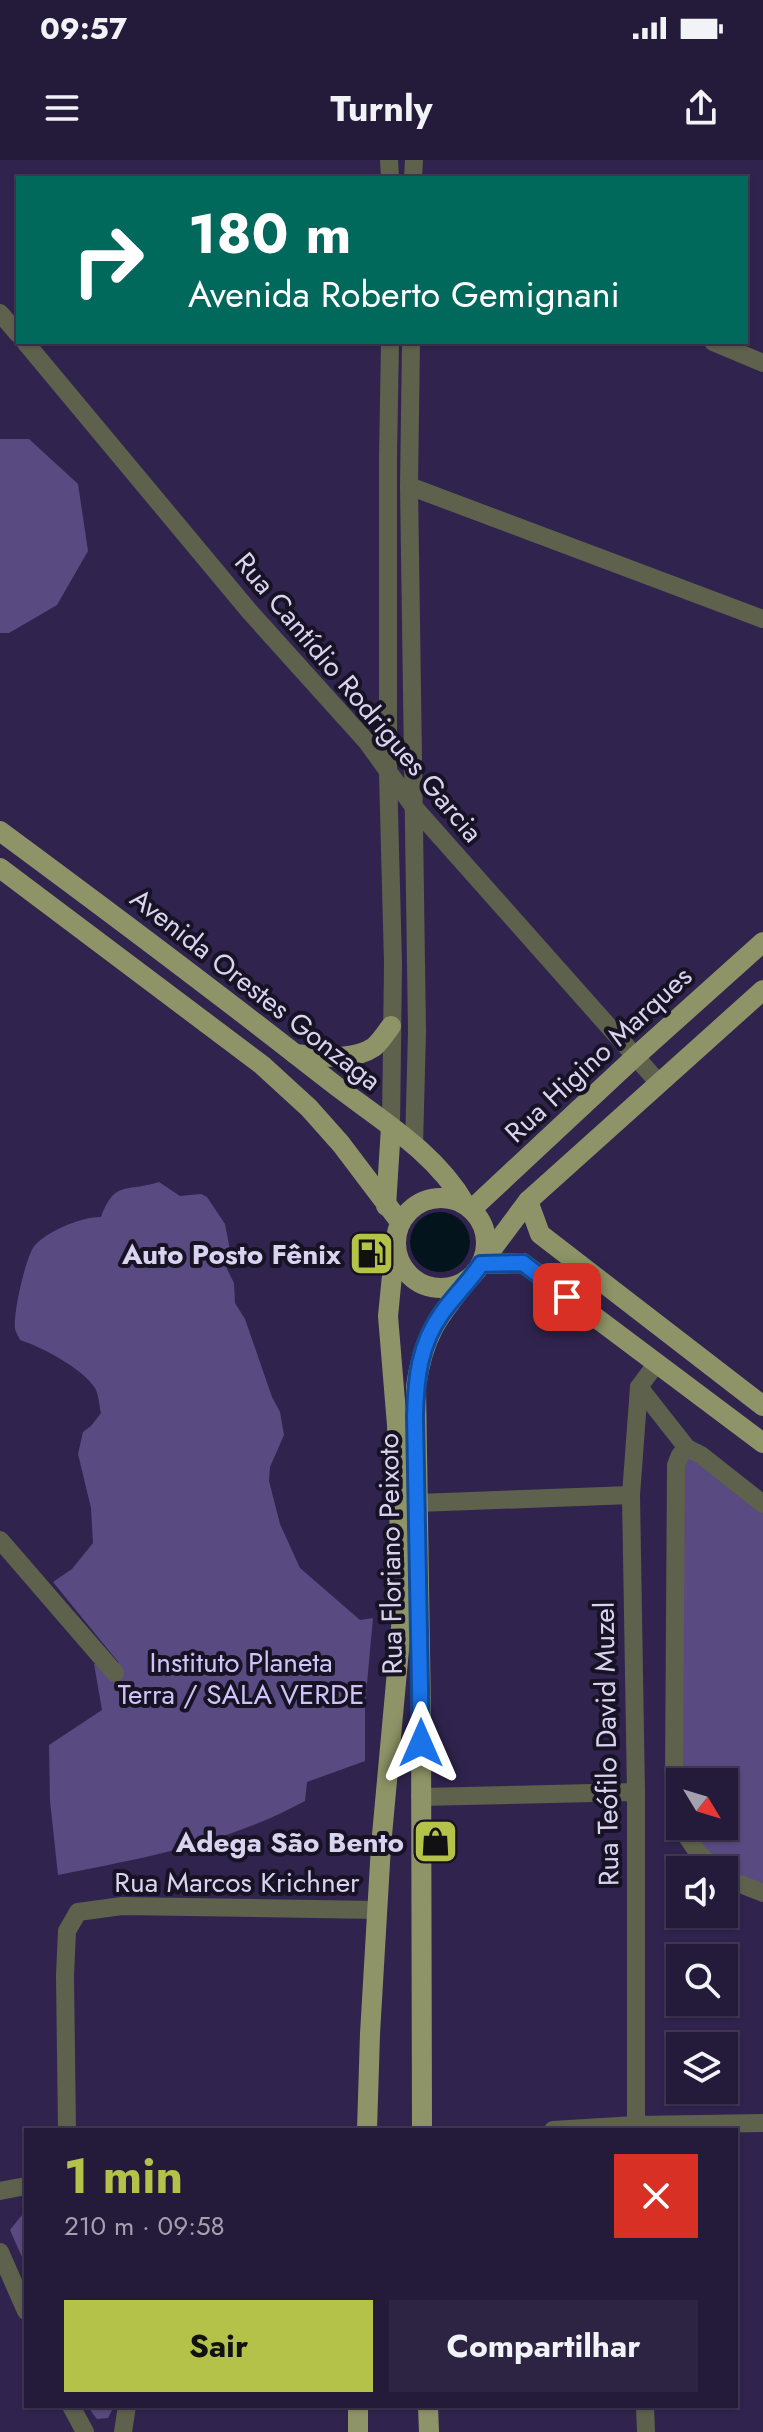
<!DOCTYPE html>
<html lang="pt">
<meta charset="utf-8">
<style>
body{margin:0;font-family:Jost,sans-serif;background:#2c2442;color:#f1f3f6;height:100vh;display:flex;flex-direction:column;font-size:30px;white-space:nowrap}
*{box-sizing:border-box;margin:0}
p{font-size:26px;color:#a3a1af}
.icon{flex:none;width:44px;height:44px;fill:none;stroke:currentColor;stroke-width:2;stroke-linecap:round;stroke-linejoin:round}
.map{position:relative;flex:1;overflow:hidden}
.side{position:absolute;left:24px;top:1968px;width:714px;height:280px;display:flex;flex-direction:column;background:#241b3a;border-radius:0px;box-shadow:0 2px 6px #0004,0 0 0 2px #413954}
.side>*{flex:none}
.top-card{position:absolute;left:16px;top:16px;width:732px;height:168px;border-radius:0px;box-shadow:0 2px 6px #0004,0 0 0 2px #413954;background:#00695c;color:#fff;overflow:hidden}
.needle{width:52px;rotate:128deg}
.tools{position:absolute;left:666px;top:1608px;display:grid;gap:16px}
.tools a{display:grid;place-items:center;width:72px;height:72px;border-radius:0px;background:#241b3a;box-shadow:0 2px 6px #0004,0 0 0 2px #413954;font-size:40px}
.pin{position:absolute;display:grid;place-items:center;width:68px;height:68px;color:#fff;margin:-34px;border-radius:16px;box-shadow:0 4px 12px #0006}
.me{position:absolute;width:88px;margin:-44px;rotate:0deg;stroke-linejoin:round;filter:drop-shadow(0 0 6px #0008)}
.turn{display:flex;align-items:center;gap:28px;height:168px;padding:0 40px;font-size:36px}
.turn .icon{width:104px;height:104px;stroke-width:2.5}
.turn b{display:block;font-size:56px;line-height:68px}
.round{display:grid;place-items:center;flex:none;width:84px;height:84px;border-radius:0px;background:#2c2442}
.head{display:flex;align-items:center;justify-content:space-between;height:136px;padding:0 40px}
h1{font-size:48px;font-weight:700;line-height:60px;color:#b5c249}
.button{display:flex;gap:16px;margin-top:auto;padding:16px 40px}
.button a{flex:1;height:92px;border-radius:0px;background:#b5c249;color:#111;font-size:32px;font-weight:700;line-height:92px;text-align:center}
.button a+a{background:#2c2442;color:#f1f3f6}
.status{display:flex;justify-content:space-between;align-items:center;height:56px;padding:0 40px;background:#241b3a;direction:ltr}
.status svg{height:22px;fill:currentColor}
header{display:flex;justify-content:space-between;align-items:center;height:104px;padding:0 40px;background:#241b3a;font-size:36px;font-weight:700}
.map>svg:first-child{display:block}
</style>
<div class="status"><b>09:57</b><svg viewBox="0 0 49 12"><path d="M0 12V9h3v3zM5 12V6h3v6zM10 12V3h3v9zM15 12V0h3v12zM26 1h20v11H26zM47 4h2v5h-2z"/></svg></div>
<header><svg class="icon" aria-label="menu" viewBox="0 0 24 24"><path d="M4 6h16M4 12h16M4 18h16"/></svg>Turnly<svg class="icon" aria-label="share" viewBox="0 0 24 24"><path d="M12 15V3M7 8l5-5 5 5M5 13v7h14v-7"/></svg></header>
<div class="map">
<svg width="763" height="2272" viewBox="0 0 763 2272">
<rect width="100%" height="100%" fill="#30244e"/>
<g fill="#594a82">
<path d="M0,279H29L78,324L88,391L57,445L9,473H0Z"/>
<path d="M159,1022L180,1036L201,1034L207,1037L225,1064L230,1090L227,1109L234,1123L235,1143L245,1159L272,1237L280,1252L284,1275L270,1307L269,1321L280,1364L300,1408L360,1460L373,1458L365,1545V1601L307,1622L305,1641C228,1683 143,1698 58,1715L50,1641L49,1585L102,1550L94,1504L119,1503L53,1422L72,1409L93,1383L91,1348L78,1294L83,1272L91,1266L101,1253C99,1245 99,1235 95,1228C82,1208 42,1187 20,1180C19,1177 16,1173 15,1169C13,1153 25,1101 33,1088C43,1072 84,1056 101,1057C116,1019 125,1033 159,1022Z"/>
<path d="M688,1290L763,1344V1732L731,1719L682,1666H724V1622H680L682,1295Z"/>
<path d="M26,2050V2106L10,2070Z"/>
<path d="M87,2246H114L108,2258L97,2259Z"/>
</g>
<circle fill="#04141d" cx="440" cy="1082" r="30"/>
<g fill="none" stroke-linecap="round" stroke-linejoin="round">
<g stroke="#5e614c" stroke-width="18">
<path d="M389,0L390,18"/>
<path d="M413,18L414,0"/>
<path d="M0,153L18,174"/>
<path d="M25,182L250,452L367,582L413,646L658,922"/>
<path d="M390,182L388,298V613L393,803L391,967"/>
<path d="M411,182L409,326L417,871L414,986"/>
<path d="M713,182L763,203"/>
<path d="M409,326L763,459"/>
<path d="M639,1227L687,1288"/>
<path d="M418,1343L631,1335"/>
<path d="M0,1380L115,1513"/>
<path d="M420,1637L636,1632"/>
<path d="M680,1664L674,1616L676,1305L680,1295L687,1288L701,1295L763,1344"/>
<path d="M680,1666L698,1693L718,1710"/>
<path d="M724,1715L730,1720L763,1733"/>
<path d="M67,1970L65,1816L67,1771L78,1752L122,1746L377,1750"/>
<path d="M553,1970L635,1965L763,1963"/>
<path d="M636,1970V1632L631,1335L639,1227L656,1204"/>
<path d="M0,2031L26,2026"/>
<path d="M0,2092L26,2151"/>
<path d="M71,2246L85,2272"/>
<path d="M645,2246L646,2272"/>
<path d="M123,2272L127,2246"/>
</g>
<g stroke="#8e9467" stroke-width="20">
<path d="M0,671C111,753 222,836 331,922C377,958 435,991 465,1044"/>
<path d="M0,708L262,905L309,948L341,984L400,1062"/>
<path d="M295,894C320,896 352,902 374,887C380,882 386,873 391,866"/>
<circle cx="441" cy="1083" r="45"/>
<path d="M528,1041L540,1074L763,1246"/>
<path d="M386,1046L391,967"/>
<path d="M472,1049L636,896L763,782"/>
<path d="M481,1104L528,1041L763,830"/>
<path d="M481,1104L523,1103L763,1283"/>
<path d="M367,1970L370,1874L381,1686L402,1457L397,1265L388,1156L395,1085"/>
<path d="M422,1970L421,1556L416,1227C423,1176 437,1158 469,1119"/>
<path d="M428,2246L429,2272"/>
<path d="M358,2272V2246"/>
</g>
</g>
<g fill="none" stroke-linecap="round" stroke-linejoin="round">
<defs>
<path id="route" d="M421,1583L415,1256C416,1219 419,1185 442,1153C454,1136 470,1121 481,1104L523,1103L567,1137"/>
</defs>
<use href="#route" stroke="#114b97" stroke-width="20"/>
<use href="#route" stroke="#1a73e8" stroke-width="14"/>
</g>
<defs>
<symbol id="fuel-square" viewBox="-11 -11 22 22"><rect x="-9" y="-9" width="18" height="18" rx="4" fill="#b5c249" stroke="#171224"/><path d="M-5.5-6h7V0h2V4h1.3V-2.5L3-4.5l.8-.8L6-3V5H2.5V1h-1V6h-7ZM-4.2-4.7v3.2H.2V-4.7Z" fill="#111"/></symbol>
<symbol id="shop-square" viewBox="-11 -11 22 22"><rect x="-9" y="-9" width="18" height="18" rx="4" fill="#b5c249" stroke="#171224"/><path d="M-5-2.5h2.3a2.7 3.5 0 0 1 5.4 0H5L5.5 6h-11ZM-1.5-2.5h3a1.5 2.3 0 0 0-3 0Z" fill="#111"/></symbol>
</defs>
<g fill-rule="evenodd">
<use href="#fuel-square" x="346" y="1068" width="51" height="51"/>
<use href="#shop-square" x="410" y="1656" width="51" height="51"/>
</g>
<g text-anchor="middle" stroke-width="8" stroke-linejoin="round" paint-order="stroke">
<g font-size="28" fill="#d8d3ee" stroke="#171224">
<text transform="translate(359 537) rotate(50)" y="10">Rua Cantídio Rodrigues Garcia</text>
<text transform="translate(256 829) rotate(38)" y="10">Avenida Orestes Gonzaga</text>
<text transform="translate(598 894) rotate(-43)" y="10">Rua Higino Marques</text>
<text transform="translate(390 1394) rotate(-91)" y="10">Rua Floriano Peixoto</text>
<text transform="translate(606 1584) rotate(-91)" y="10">Rua Teófilo David Muzel</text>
<text x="237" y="1732">Rua Marcos Krichner</text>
</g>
<g font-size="28" font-weight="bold" fill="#d8d3ee" stroke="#171224" text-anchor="end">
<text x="341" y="1104">Auto Posto Fênix</text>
<text x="404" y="1692">Adega São Bento</text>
</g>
<g font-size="28" fill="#cfc3f7" stroke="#171224">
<text x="241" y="1512">Instituto Planeta<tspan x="241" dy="32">Terra / SALA VERDE</tspan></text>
</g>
</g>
</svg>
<div class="tools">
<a><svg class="needle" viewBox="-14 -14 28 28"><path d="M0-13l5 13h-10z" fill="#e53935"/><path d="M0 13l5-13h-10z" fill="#a3a1af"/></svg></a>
<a><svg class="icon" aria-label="sound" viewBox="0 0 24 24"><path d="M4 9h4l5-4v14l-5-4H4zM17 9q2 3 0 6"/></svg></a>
<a><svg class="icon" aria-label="search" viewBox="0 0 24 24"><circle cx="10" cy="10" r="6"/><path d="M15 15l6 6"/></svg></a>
<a><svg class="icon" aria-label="layers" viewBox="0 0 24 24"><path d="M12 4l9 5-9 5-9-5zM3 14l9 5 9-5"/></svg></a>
</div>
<div class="pin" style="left:567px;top:1137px;background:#d93025"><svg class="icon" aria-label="arrive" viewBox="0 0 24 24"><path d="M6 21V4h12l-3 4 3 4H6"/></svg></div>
<svg class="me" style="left:421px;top:1583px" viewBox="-20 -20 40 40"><path d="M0-17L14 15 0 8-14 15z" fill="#1a73e8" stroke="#fff" stroke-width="4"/></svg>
<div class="top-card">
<div class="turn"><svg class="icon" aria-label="right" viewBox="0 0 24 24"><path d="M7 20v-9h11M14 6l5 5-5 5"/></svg><div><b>180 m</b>Avenida Roberto Gemignani</div></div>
</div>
<section class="side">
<div class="head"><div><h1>1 min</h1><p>210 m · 09:58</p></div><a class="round" style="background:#d93025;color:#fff"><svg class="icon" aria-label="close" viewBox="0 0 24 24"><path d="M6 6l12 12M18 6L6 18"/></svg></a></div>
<div class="button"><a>Sair</a><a>Compartilhar</a></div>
</section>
</div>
